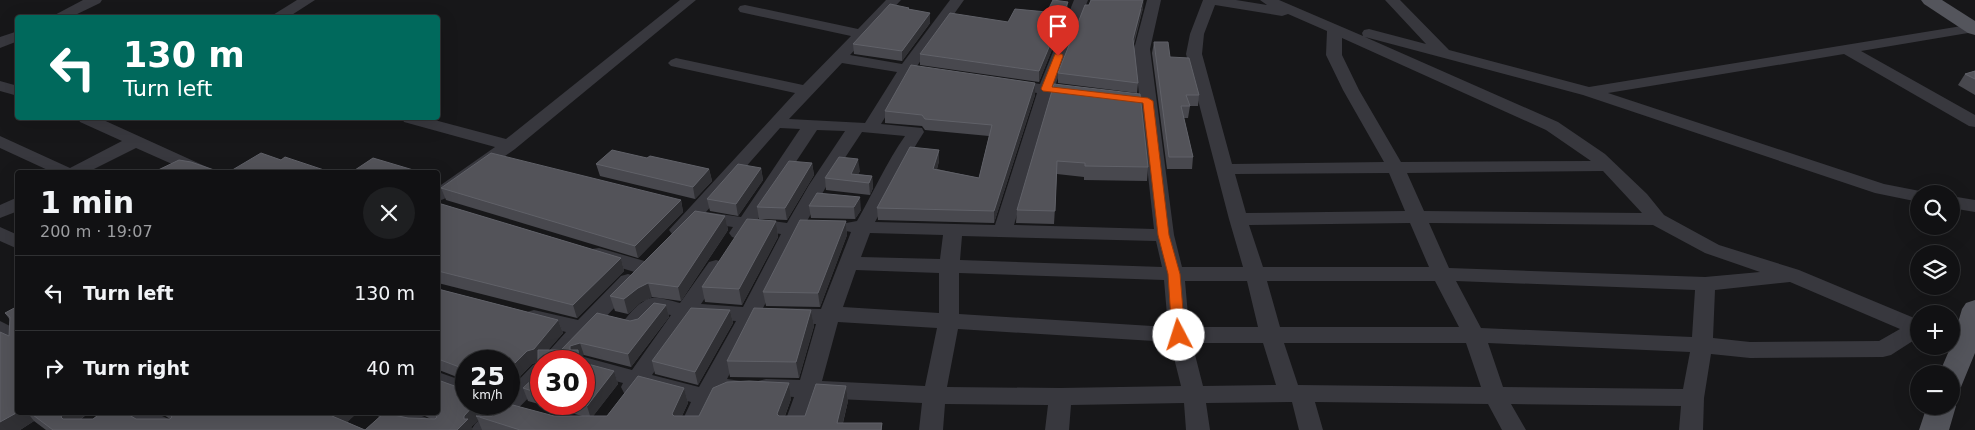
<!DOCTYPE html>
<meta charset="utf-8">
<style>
body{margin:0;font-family:"DejaVu Sans",sans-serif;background:#1e1f21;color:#f1f3f6;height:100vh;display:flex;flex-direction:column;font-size:19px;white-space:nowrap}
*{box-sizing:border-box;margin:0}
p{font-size:16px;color:#9c9da0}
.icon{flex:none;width:28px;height:28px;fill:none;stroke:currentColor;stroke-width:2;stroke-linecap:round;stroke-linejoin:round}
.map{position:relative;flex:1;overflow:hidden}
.sheet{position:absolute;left:15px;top:170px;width:425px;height:245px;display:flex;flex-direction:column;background:#111113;border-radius:5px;box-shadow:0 5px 20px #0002,0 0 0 1px #303133}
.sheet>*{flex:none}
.banner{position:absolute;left:15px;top:15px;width:425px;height:105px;border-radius:5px;box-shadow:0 5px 20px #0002,0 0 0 1px #303133;background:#00695c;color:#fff;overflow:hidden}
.fabs{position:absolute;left:1910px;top:185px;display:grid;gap:10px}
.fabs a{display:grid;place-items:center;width:50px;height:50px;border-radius:50%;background:#111113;box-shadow:0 5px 20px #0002,0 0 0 1px #303133;font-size:25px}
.speed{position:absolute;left:455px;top:350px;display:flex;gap:10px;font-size:25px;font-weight:700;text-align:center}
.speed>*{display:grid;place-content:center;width:65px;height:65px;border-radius:50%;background:#111113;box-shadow:0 5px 20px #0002,0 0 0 1px #303133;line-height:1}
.speed small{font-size:12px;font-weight:400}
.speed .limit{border:8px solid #d22;background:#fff;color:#111}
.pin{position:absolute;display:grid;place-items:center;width:42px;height:42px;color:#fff;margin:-51px -21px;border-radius:50% 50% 50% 0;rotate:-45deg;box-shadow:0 0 5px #0007}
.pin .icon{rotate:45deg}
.me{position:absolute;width:55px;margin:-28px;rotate:355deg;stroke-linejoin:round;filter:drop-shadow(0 0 4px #0008)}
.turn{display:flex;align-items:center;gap:18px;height:105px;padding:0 25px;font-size:22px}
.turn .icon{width:65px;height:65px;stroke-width:2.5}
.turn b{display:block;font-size:35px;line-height:42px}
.round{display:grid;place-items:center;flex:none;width:52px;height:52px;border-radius:26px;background:#1e1f21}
.summary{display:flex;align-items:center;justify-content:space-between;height:85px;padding:0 25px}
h1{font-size:30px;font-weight:800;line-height:38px}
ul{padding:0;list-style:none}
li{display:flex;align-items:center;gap:15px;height:75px;padding:0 25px;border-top:1px solid #303133}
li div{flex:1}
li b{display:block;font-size:19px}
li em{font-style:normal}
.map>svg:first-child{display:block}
</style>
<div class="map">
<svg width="1975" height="430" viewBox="0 0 1975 430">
<rect width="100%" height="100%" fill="#171719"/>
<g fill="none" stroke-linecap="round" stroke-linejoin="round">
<g fill="#38383e" fill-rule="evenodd">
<path d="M83,0H102L100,3L69,18H49Z"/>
<path d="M297,0H315L287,18H268Z"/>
<path d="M680,0H696L515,149L444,199L438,201V187L495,147L404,122L402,118H427L506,139Z"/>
<path d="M886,0H901L850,55L902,64L950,0H964L917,66L940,71L942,74L940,77L934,79L911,75L881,124L922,128L924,132C905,161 892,191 875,222L995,225L1037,93L1004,88L1002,85L1004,82L1010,80L1040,84L1074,0H1088L1055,86L1083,90L1085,93L1083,96L1077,98L1052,95L1014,225L1154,229L1134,49L1147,0H1161L1150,49L1174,235L1182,267H1243L1229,219L1186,54L1190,34L1203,0H1236L1267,5L1260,0H1279L1363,36L1362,33L1364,30L1369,29L1426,44L1385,0H1400L1449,50L1589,87L1974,24V32L1861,51L1975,115V127L1969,126L1844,54L1608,93L1884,184L1925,192L1927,194H1919V202L1875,193L1583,95L1365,37L1558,122L1605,154L1647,194L1664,215L1719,245L1799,270L1919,320V337L1891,355L1883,357L1750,358L1711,354L1704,398L1703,430H1679L1681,406L1511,404L1526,430H1502L1488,404L1315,402L1323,430H1299L1292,402H1290L1206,403L1210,430H1186L1184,403L1071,405L1069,430H1045L1048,405L945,404L943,430H919L922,403L817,398L806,430H782L794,397L766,395L758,393L755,387L758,381L766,379L800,380L816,324L756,322L727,379L741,381L744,387L741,393L725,395L714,403L702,430H678L691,402L643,389C638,396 632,395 624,393L621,387L623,383L584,373V361H575L584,357L632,370L671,315L656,313C647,323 640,335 625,330L621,325C627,316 641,299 652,298C660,297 671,301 680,303L709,262L716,260L723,262L726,267L701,304L743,307L781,234L751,230L746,237L739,239L732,237L729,233L733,227L697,222C689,231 685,238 672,234L669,230L795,93L671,66L668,63L671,60L676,58L803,85L851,36L740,12L738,9L740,6L745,5L858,29ZM1215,5L1282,16L1288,14L1327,31L1326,55L1343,90L1384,162L1232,164L1202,54L1204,34ZM1342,38L1546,130L1591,161L1401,162L1359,90L1342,55ZM842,63L897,72L865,123L789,119ZM780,128L800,129L741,217L706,212ZM817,130L845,131L809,185L787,223L758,219ZM862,132L905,136C886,163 873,193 857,221L846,223L843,227L846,231L851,232L821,309L763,308L801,234L810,230L812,226L807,221L827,185ZM1603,171L1642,213L1424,211L1407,173ZM1389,173L1405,211L1246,213L1235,174ZM1410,223L1429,267H1263L1249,225ZM1429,223L1653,225L1705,253L1760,272L1705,277L1449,268ZM870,233L943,235L940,259L861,257ZM962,236L1156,241L1162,267L960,260ZM856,270L939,273V313L843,307ZM959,273L1164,280L1168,327L959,314ZM1185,281H1247L1258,327H1189ZM1267,281H1435L1459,327H1280ZM1456,281L1695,290L1692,337L1481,328ZM1790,282L1900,329L1879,341L1750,342L1713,338L1715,290ZM691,318L736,321L699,387L652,375ZM838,322L937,328L925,386L822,381ZM958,329L1170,342L1181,386L1060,388L947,387ZM1192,343H1263L1276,385L1203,386ZM1284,343H1466L1481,387L1298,385ZM1488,343L1690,352L1683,389L1503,387Z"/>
<path d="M18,31V41L0,48V37Z"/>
<path d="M0,81L18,86V96L0,91Z"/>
<path d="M78,118H99L209,168L212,172H190L136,148L88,172H52L0,148V136L70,168L122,141L80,122Z"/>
<path d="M1951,196L1975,200V212L1951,208Z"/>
<path d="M18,197V211L0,218V205Z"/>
<path d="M0,227L18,235V249L0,241Z"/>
<path d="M599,248L648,262L651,267L648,272L641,274L592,259L589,254L592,249Z"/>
<path d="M628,274L635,276L638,281L635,286L564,361H541V385L497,430H471L475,424L495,404H509V390L533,365L541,363L540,361L566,332L527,322L524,317L527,312L534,310L578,320L621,276Z"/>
<path d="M0,321L18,330V348L0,339Z"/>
<path d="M438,372L466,382V399L438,389Z"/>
<path d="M120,412C140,412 168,410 179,430C159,430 131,430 120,412Z"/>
<path d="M375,412C394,412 430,410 441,430C422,430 385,430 375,412Z"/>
</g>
<g fill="#54555c" fill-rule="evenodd">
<path d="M1921,0H1942L1975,21V35L1968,33L1924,4Z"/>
<path d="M1975,300V353L1961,387L1951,390V374H1939L1951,346L1962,309L1966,303Z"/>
<path d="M1951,398L1956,406L1949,430H1919L1927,406H1951Z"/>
</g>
</g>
<g fill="#48484e" fill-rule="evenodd">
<path d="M1068,2L1067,12L1039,82L920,65V54L1008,22L1047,12Z"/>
<path d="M1143,8L1134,44L1138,83L1137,93L1058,83V73Z"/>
<path d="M909,9L930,23L902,61L854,54L853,44Z"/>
<path d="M1154,42L1199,95L1198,106H1190L1188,118H1184L1193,157L1192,169H1167L1152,53Z"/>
<path d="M1975,71V95L1958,85L1965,74Z"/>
<path d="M1054,84L1148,167L1147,181L1084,180V177L1057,174L1054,224L1016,223L1017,210Z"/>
<path d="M1035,95L994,223L878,220L877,208L939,150V161L937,169L979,178L989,136L925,130L922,126L885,123V111Z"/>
<path d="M647,158L709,169L712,181L695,199L600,176L596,164Z"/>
<path d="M812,163L814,175L787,220L759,219L757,207Z"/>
<path d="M761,168L763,180L738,216L710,211L707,199Z"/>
<path d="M860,171L858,174L872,176L873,188L870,195L826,190L825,178Z"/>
<path d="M441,188L681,200L683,212L638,258L446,200Z"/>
<path d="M817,193L861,210L855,219L811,218L809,206Z"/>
<path d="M438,203L621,258L624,271L577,318L438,283Z"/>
<path d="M725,216L728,230L681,301L652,297L641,302L628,314L615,311L610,296Z"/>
<path d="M776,221L778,237L742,305L705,302L702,287Z"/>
<path d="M846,221L847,235L820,307L766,306L763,292Z"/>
<path d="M438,289L558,320L563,333L548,350H561L597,313L630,321L638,319L654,303L666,305L669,317L631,367L584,355L580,356L582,361H541V404H584V363L614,371L618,384L593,416H607L638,376L684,388L688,403L682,416H699L713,388L727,382L749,381L789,383L791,399L785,416H805L816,384L846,386L848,401L843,423H882V430H482L478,420L471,427L473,430H46L34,421L20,430H0V332L9,336L10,320L5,313L18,306V412H90L81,419H93L102,412H124L136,419H170L164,415L155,412H358L347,422L365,430L384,413L408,418L431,419L421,414L410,412H438V380L460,388L462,386V379L439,370L438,371ZM466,361H509V388L532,364L538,362V374L523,388L528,401L582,416H554L509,404H504L492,416H481L489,408L488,404H466Z"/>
<path d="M730,310L733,323L698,385L655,374L652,361Z"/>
<path d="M811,310L814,326L799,378L730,377L727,361Z"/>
</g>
<g fill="#303034">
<path d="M1144,0L1143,8L1132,49L1133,39Z"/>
<path d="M1068,2L1067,12L1039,82V71Z"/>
<path d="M930,13V23L902,61V51Z"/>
<path d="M1035,83V95L994,223V211Z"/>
<path d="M939,150V161L934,180L933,169Z"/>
<path d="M858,159L860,171L854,182L851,174Z"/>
<path d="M812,163L814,175L787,220L785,208Z"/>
<path d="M761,168L763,180L738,216L736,204Z"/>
<path d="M709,169L712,181L695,199L693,187Z"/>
<path d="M872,176L873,188L870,195L869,183Z"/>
<path d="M860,197L861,210L855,219L854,207Z"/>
<path d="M681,200L683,212L638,258L635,246Z"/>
<path d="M725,216L728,230L681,301L678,287Z"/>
<path d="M776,221L778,237L742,305L739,289Z"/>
<path d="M846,221L847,235L820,307L818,293Z"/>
<path d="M621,258L624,271L577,318L573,305Z"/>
<path d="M648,283L652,297L641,302L628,314L624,299L638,288Z"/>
<path d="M666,305L669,317L631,367L628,354Z"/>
<path d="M730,310L733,323L698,385L695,372Z"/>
<path d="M811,310L814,326L799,378L796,362Z"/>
<path d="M558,320L563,333L538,362L532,364L509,388V369Z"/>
<path d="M580,343L584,355L580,356L582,361H579L570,350V346Z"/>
<path d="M614,371L618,384L591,419L587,406Z"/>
<path d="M789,383L791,399L780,429L777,414Z"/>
<path d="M846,386L848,401L841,430L837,423Z"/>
<path d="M684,388L688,403L676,429L672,414Z"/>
<path d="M475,404H488L489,408L480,418L476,416L478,420L471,427L473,430H457L464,419V416Z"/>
<path d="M18,412H27L34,421L20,430H0V422Z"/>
<path d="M64,412H90L76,422L71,430L61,417Z"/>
<path d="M337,412H358L340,429L332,416Z"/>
</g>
<g fill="#535359" stroke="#606168">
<path d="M1053,0L1068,2L1039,71L920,54L950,13L1008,22L1015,9L1047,12Z"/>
<path d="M1091,0H1143L1133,39L1138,83L1058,73L1085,5H1089Z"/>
<path d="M890,4L909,8L908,9L930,13L902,51L853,44Z"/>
<path d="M1154,42H1168L1170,57L1189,58L1199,95H1186L1190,106H1181L1193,157H1169Z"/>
<path d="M911,65L1035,83L994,211L877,208L910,147L939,150L933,169L979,178L992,125L925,119L922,115L885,111Z"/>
<path d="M1975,71V79L1965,74Z"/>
<path d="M1054,84L1140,94L1148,167L1085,166V163L1057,161L1055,211L1017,210Z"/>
<path d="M612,150L647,158L650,156L709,169L693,187L596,164Z"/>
<path d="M261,153L281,160L285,157L330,172H229Z"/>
<path d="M491,153L681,200L635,246L441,188Z"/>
<path d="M839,157L858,159L851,174L872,176L869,183L825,178Z"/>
<path d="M373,158L420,172H352Z"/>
<path d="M179,160L191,162L220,172H154Z"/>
<path d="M789,161L812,163L785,208L757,207Z"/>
<path d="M738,164L761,168L736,204L707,199Z"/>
<path d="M817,193L860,197L854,207L809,206Z"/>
<path d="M438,203L621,258L573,305L438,271Z"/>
<path d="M695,211L725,216L678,287L648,283L638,288L624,299L610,296Z"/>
<path d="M747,219L776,221L739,289L702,287Z"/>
<path d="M800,220L846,221L818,293L763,292Z"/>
<path d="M438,289L558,320L534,349L527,351L509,369V361H466V404H475L464,416V419H468L457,430H53L29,412H64L61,417L63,419H93L102,412H124L136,419H170L172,417L168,412H337L332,416L365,430L384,413L408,418L435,419L437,417L433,412H438V380L460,388L462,386V368L438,359Z"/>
<path d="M654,303L666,305L628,354L580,343L570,346V350H578L579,361H541V394L523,388L538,374V350H561L597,313L630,321L638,319Z"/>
<path d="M18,306V412L0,422V332L9,336L10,317L5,313Z"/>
<path d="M691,308L730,310L695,372L652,361Z"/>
<path d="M754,308L811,310L796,362L727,361Z"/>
<path d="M584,363L614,371L587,406L578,404H584Z"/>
<path d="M638,376L684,388L672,414L674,416H699L713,388L727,382L749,381L789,383L777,414L779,416H805L816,384L846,386L837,423H882L881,430H520L476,416H492L504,404H509L554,416H607Z"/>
</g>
<path fill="#ea580c" stroke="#983908" d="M1055,54H1062L1063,56L1052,87L1148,98L1153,101L1169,235L1180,274L1185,335L1183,339H1174L1172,335L1168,274L1158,235L1143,103L1043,91L1041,89Z"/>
</svg>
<div class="fabs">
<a><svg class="icon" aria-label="search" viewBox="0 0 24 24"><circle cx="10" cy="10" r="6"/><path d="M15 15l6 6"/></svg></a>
<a><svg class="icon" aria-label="layers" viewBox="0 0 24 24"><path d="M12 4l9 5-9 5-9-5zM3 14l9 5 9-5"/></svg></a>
<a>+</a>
<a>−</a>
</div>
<div class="speed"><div>25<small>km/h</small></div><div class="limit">30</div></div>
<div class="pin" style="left:1058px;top:56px;background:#d93025"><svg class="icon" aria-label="arrive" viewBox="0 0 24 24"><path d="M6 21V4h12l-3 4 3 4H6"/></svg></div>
<svg class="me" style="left:1179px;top:335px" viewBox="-20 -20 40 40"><circle r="19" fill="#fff"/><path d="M0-13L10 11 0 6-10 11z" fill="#ea580c"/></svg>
<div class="banner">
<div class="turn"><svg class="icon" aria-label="left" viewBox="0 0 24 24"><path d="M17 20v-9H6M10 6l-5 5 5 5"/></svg><div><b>130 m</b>Turn left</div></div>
</div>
<section class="sheet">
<div class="summary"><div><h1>1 min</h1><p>200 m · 19:07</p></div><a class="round"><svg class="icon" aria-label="close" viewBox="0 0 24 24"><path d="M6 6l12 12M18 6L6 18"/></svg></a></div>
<ul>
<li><svg class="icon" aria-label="left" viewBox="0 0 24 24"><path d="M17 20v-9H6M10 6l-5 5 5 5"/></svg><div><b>Turn left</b></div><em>130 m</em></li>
<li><svg class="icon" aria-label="right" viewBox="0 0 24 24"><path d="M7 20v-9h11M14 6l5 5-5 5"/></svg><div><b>Turn right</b></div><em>40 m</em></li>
</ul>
</section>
</div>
